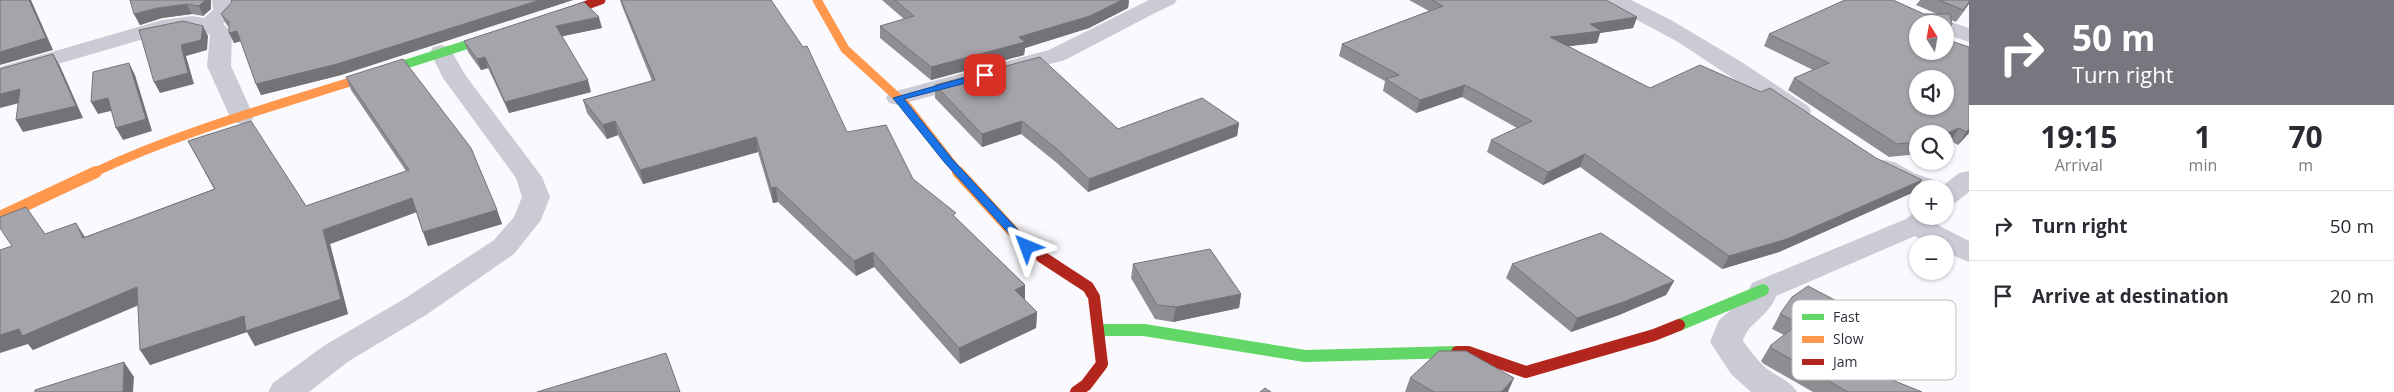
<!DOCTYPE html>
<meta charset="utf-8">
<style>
body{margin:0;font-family:"Open Sans",sans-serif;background:#f2f2f3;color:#2b2b33;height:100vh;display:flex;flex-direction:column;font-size:19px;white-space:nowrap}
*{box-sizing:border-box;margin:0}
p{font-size:16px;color:#7c7c81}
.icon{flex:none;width:28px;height:28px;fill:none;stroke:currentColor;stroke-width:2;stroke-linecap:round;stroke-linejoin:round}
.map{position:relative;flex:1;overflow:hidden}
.side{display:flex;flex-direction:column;background:#fff;width:425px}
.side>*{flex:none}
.hud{background:#777780;color:#fff;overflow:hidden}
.needle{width:32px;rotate:349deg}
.tools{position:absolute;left:1909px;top:15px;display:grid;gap:10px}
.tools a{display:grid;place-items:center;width:45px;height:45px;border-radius:50%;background:#fff;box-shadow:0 1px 4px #0004;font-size:25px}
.pin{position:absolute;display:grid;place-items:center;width:42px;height:42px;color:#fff;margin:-21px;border-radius:10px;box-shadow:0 2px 8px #0006}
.me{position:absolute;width:55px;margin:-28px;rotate:316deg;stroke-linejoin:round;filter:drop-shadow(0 0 4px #0008)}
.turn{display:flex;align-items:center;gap:18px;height:105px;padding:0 20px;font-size:22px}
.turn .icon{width:65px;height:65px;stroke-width:2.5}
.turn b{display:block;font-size:35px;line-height:42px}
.eta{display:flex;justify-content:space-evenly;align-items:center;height:85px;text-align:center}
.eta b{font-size:30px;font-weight:700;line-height:35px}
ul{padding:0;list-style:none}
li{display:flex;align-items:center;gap:15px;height:70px;padding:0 20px;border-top:1px solid #e1e1e2}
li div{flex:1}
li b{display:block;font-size:19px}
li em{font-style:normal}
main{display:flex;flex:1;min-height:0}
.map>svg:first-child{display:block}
</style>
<main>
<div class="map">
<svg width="1969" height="392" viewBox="0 0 1969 392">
<rect width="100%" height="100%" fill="#fafafe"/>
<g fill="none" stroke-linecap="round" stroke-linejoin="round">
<g fill="#cacbd5" fill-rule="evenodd">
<path d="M212,0H232L235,11L223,24L232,32L231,66L254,117L251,122L242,124L233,122L230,117L207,66L210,35C196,26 180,31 164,33L0,81V67L162,20L192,16L204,18L213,10Z"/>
<path d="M1149,0H1177L1174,4L1153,14L1065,60L898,105L889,103L886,98L889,93L1049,50Z"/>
<path d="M1604,0H1631L1671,20L1740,61L1808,106L1811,111L1808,116L1799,118L1790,116L1678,42L1607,4Z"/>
<path d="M1945,20L1969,28V42L1945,34V24H1936Z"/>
<path d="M441,45L449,47L466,76L542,177L550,197L541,220L514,254L426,315L349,361L309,392H268L273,383L325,345L404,299L494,240L514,217L522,197L516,178L443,78L430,52L433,47Z"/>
<path d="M1885,160L1894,162L1914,173L1945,184L1959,173L1969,171V192L1955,203L1945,205V189H1918V192C1902,187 1882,182 1872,168L1876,162Z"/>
<path d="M1918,209V216H1939L1934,223L1969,241V262L1945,252V244H1929L1915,236L1776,296C1769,317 1747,323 1743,341C1750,350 1757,360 1766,368C1777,377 1790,380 1797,392H1751L1731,374L1710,342L1719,320L1744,299L1752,283L1906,219Z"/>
</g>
<path stroke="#63d668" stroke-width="9" d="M350,82L500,34"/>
<g stroke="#63d668" stroke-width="12">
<path d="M1679,325L1763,290"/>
<path d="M1098,330H1144L1305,356L1457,352"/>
</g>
<g stroke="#ff974d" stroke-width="9">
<path d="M817,0L845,49L906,105L959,173"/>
<path d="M93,173C175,134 264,109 350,82"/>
</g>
<g stroke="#ff974d" stroke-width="12">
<path d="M958,172L1027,247L1042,257"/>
<path d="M0,217L96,172"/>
</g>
<path stroke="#b3261e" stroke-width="9" d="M551,18L601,0"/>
<g stroke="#b3261e" stroke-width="12">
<path d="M1042,257L1088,287L1094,297L1102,364L1086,385L1076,392"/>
<path d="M1457,352H1468L1526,372L1654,335L1679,325"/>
</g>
</g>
<g fill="#8d8d92">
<path d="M211,0V9L203,16L192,14L162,18L140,25L134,14Z"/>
<path d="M573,0L341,75L261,95L256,84L241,41L234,43L229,27L226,24L221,14L232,2Z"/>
<path d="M620,0H771L847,132L913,179L956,218L1025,285V300L1037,312L1036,328L960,364L874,267L856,276L778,202L773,203L758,152L643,184L618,135L607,139L587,113L583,100L652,81L622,6Z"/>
<path d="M882,0H1129L1128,8L1089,28L1025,48L1024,55L931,80L880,38V26L904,19Z"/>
<path d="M1409,0H1606L1637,17L1633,28L1600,33L1597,43L1567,46L1650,88L1914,192L1779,252L1722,269L1580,167L1543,185L1487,152L1491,140L1517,128L1462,97L1416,113L1383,91L1385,81L1339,56L1342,44L1429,11Z"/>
<path d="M1920,0H1969L1956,22L1951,20L1918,24L1969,133L1958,145L1951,141L1918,134V154L1889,157L1788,90L1794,78L1813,70L1764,46L1769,34L1937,14L1916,5Z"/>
<path d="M602,28L562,36L591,92L509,113L488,68L481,70L468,52L464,41Z"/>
<path d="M346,77L497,210L502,224L428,246L416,212L330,244L348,314L255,346L247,332L150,365L138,305L33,350L28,344L45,234L85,237L214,189L188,141L306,206L406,171L351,90Z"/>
<path d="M935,85L1118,129L1239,123L1237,136L1088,192L1057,163L1021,134L982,147L935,98Z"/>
<path d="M1133,264L1241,294L1239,308L1173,322L1155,319L1131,278Z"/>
<path d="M1512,264L1674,281L1666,295L1619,315L1571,332L1506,278Z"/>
<path d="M1780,314L1913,341L1902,355L1880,375L1922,392H1813L1764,364L1761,361L1770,346L1784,335L1772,329Z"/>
<path d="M1410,378L1508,392H1405Z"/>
</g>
<g fill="#737377">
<path d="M29,0H31L53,50L0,65V52Z"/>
<path d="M205,0H211V9L203,16L199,6Z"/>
<path d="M540,0H573L341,75L261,95L256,84Z"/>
<path d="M1122,0H1129L1128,8L1089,28L1025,48L1024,55L931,80V67L1019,37Z"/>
<path d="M1969,2V4L1956,22L1963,10Z"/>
<path d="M187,4L192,14L162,18L140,25L134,14L157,8Z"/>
<path d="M599,17L602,28L559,37L556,26Z"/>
<path d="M1637,17L1633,28L1600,33L1597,43L1546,49L1550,37L1590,24Z"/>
<path d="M203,26L208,36L207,50L186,56L194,84L160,93L154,82L181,45Z"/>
<path d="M237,31L242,41L234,43L229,33Z"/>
<path d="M53,54L60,66L83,118L23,132L16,120Z"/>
<path d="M485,57L488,68L481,70L477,59Z"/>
<path d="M129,63L135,75L152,131L123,140L116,128Z"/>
<path d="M588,80L591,92L509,113L505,102Z"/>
<path d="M1465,85L1462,97L1416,113L1420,100Z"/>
<path d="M20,89L27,101L0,108V94Z"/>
<path d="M108,98L115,110L98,114L91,102Z"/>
<path d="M615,121L618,135L607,139L603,125Z"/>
<path d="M1022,121L1021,134L982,147V134Z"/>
<path d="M1239,123L1237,136L1088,192L1089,179Z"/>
<path d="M1959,128L1951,141L1945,143V134Z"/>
<path d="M1969,129V133L1958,145L1966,132Z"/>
<path d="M756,137L758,152L643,184L640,170Z"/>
<path d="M1585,154L1580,167L1543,185L1548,172Z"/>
<path d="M1922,180L1914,192L1779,252L1722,269L1729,256Z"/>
<path d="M776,187L778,202L773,203L771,188Z"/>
<path d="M412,198L417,212L330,244L348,314L255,346L247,332L150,365L140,350L323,230Z"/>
<path d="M497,210L502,224L428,246L423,232Z"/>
<path d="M76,223L85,237L83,238Z"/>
<path d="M873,252L874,267L856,276L854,261Z"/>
<path d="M1674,281L1666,295L1619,315L1571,332L1577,318Z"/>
<path d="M1025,285V301L1015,290Z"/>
<path d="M137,287L146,302L33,350L28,344L0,353V335Z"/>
<path d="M1241,294L1239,308L1173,322L1176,307Z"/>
<path d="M1037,312L1036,328L960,364L959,348Z"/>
<path d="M1913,341L1902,355L1865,387L1875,373Z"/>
<path d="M124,362L134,377L133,392H123Z"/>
<path d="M1514,378L1508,392H1501Z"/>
</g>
<g fill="#a4a4aa" stroke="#737377" fill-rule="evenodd">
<path d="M0,0H29L46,38L0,52Z"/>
<path d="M130,0H205L199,6L187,4L157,8L134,14Z"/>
<path d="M231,0H540L337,64L256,84L237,31L229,33V22L221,14L232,2Z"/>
<path d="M621,0H771L803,47L807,46L847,132L886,125L913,179L956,213L953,215L1025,285L1015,290L1037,312L959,348L873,252L854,261L776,187L771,188L756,137L640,170L615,121L603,125L583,100L655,80Z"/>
<path d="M895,0H1122L1090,16L1019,37L1025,42L931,67L880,26L914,16Z"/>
<path d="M1432,0H1606L1637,17L1590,24L1601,31L1550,37L1650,88L1700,65L1761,92L1770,88L1876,158L1922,180L1787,239L1729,256L1585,154L1548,172L1491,140L1532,121L1465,85L1420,100L1386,79L1399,75L1342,44L1443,6Z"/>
<path d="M1845,0H1893L1924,14H1950L1952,24L1945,33V24H1918V51H1945V39L1969,47V129L1966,132L1959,128L1945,134H1918V142L1897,144L1794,78L1829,63L1769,34ZM1918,79H1945V106H1918Z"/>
<path d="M1939,0H1969V2L1963,10Z"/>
<path d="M584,2L599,17L556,26L588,80L505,102L485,57L477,59L464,41Z"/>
<path d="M183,21L203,26L201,40L181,45L188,73L154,82L139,30Z"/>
<path d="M53,54L76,106L16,120L20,89L0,94V69Z"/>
<path d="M1040,57L1118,129L1202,98L1239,123L1089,179L1058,150L1022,121L982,134L935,85Z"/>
<path d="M403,59L471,148L497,210L423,232L412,198L323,230L341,299L246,331L244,316L140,350L137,287L22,336L19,329L0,335V250L12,246L0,228V217L26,207L45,234L76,223L83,238L215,189L188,141L251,121L306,206L409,170L346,77Z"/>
<path d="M129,63L146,119L116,128L108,98L91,102L93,72Z"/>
<path d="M1601,233L1674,281L1626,301L1577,318L1512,264Z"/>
<path d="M1210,249L1241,294L1176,307L1157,305L1133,264Z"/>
<path d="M1808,286L1913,341L1875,373L1922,392H1848L1773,349L1770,346L1799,323L1780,314L1792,297Z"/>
<path d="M1439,351H1466L1514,378L1501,392H1434L1410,378Z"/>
<path d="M666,353L680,392H537Z"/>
<path d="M124,362L123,392H35V390Z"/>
<path d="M1265,388L1271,392H1260Z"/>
</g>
<path fill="#1a73e8" stroke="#114b97" d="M985,72L989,73V77L904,99L952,159L1031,244L1033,247L1031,249H1023L945,163L893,98Z"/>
<rect x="1792" y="300" width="164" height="80" rx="8" fill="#fff" stroke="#c1c1c4" stroke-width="1"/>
<rect x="1802" y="314" width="22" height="6" fill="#63d668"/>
<rect x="1802" y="336" width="22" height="7" fill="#ff974d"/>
<rect x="1802" y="359" width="22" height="6" fill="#b3261e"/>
<g font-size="14" fill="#30313c">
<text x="1833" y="322">Fast</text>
<text x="1833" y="344">Slow</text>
<text x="1833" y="367">Jam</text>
</g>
</svg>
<div class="tools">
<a><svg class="needle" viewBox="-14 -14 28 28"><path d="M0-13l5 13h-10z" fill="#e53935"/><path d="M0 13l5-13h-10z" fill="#7c7c81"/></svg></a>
<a><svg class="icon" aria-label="sound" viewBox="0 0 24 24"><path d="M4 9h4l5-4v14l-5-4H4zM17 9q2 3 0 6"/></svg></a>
<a><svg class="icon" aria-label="search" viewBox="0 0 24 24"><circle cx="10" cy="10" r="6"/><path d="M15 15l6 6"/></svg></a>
<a>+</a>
<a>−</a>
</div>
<div class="pin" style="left:985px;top:75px;background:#d93025"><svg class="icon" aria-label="arrive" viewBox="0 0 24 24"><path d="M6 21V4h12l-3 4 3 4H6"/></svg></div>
<svg class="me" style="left:1027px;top:247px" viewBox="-20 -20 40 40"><path d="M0-17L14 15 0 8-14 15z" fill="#1a73e8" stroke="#fff" stroke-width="4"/></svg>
</div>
<section class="side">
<div class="hud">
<div class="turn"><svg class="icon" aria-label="right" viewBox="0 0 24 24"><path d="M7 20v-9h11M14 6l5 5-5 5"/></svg><div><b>50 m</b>Turn right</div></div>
</div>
<div class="eta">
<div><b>19:15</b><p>Arrival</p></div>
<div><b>1</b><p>min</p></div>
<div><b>70</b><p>m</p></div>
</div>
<ul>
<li><svg class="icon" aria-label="right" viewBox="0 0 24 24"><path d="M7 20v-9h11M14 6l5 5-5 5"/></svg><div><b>Turn right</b></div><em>50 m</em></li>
<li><svg class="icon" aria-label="arrive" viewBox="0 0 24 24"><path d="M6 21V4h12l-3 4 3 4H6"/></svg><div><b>Arrive at destination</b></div><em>20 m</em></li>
</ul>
</section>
</main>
